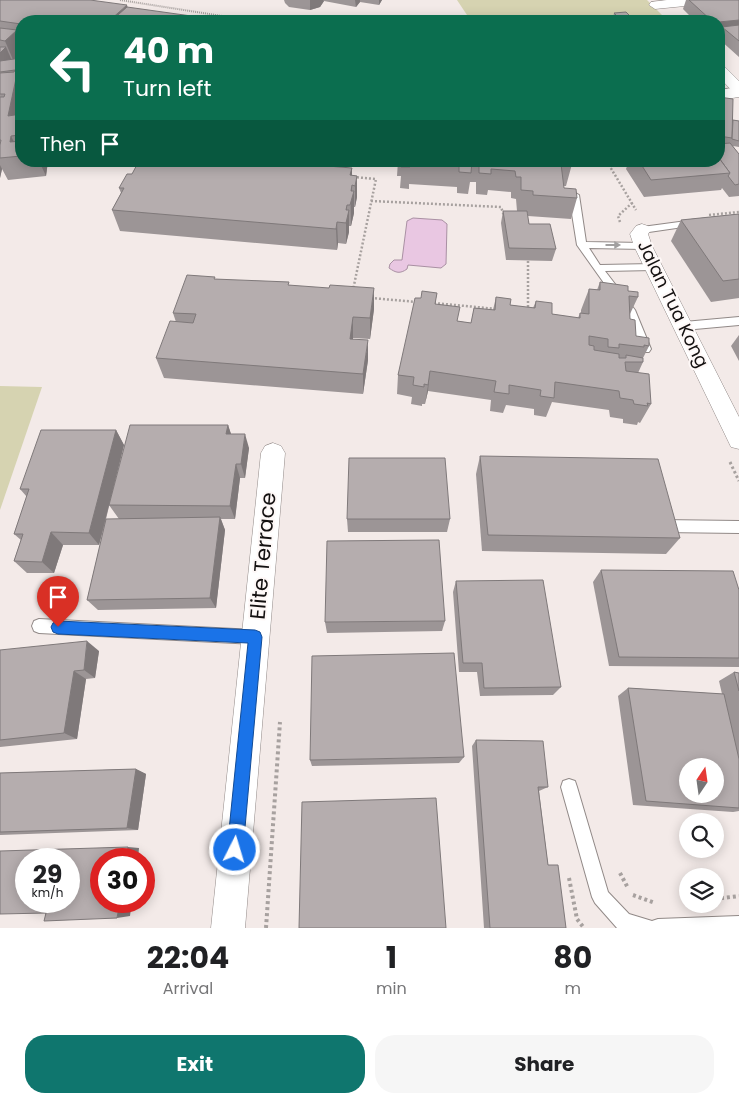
<!DOCTYPE html>
<style>
body{margin:0;font-family:Poppins,sans-serif;background:#f6f6f6;color:#202124;height:100vh;display:flex;flex-direction:column;font-size:19px;white-space:nowrap}
*{box-sizing:border-box;margin:0}
p{font-size:16px;color:#757577}
.icon{flex:none;width:28px;height:28px;fill:none;stroke:currentColor;stroke-width:2;stroke-linecap:round;stroke-linejoin:round}
.map{position:relative;height:928px;overflow:hidden}
.sheet{display:flex;flex-direction:column;background:#fff;flex:1}
.sheet>*{flex:none}
.banner{position:absolute;left:15px;top:15px;width:710px;height:152px;border-radius:20px;box-shadow:0 2px 12px #0003;background:#0b6e4f;color:#fff;overflow:hidden}
.needle{width:32px;rotate:13deg}
.fabs{position:absolute;left:679px;top:758px;display:grid;gap:10px}
.fabs a{display:grid;place-items:center;width:45px;height:45px;border-radius:50%;background:#fff;box-shadow:0 2px 12px #0003;font-size:25px}
.speed{position:absolute;left:15px;top:848px;display:flex;gap:10px;font-size:25px;font-weight:700;text-align:center}
.speed>*{display:grid;place-content:center;width:65px;height:65px;border-radius:50%;background:#fff;box-shadow:0 2px 12px #0003;line-height:1}
.speed small{font-size:12px;font-weight:400}
.speed .limit{border:8px solid #d22;background:#fff;color:#111}
.pin{position:absolute;display:grid;place-items:center;width:42px;height:42px;color:#fff;margin:-51px -21px;border-radius:50% 50% 50% 0;rotate:-45deg;box-shadow:0 0 5px #0007}
.pin .icon{rotate:45deg}
.me{position:absolute;width:55px;margin:-28px;rotate:5deg;stroke-linejoin:round;filter:drop-shadow(0 0 4px #0008)}
.turn{display:flex;align-items:center;gap:18px;height:105px;padding:0 25px;font-size:22px}
.turn .icon{width:65px;height:65px;stroke-width:2.5}
.turn b{display:block;font-size:35px;line-height:42px}
.then{display:flex;align-items:center;height:48px;padding:0 25px;background:#0003;gap:10px;font-size:19px}
.eta{display:flex;justify-content:space-evenly;align-items:center;height:85px;text-align:center}
.eta b{font-size:30px;font-weight:700;line-height:35px}
.action{display:flex;gap:10px;margin-top:auto;padding:10px 25px}
.action a{flex:1;height:58px;border-radius:20px;background:#0f766e;color:#fff;font-size:20px;font-weight:700;line-height:58px;text-align:center}
.action a+a{background:#f6f6f6;color:#202124}
.map>svg:first-child{display:block}
</style>
<div class="map">
<svg width="739" height="928" viewBox="0 0 739 928">
<rect width="100%" height="100%" fill="#f3eae8"/>
<g fill="#d6d3b1">
<path d="M457,0H647L668,21H646L639,15L574,21H471Z"/>
<path d="M0,386L42,387L0,510Z"/>
</g>
<path fill="#e9c7e2" stroke="#a990a3" d="M413,218L442,220L447,224L446,264L441,268L408,265L407,269C400,274 396,273 389,268L390,264L394,260H402L407,221Z"/>
<g fill="none" stroke-linecap="round" stroke-linejoin="round">
<defs>
<g id="lane">
<path d="M574,192L579,195L586,242L643,243L648,246L643,249L589,248L600,265L653,264L658,267L653,270L605,271L635,310L651,349L649,352H641L626,314L577,245L569,195Z"/>
<path d="M694,220L697,221V225L642,233L637,230L642,227Z"/>
<path d="M739,317V325L684,330L679,326L684,322Z"/>
<path d="M662,520L739,521V533L662,532L657,530L655,526L657,522Z"/>
<path d="M39,619L255,630L260,632L262,637L260,642L255,644L39,633L34,631L32,626L34,621Z"/>
<path d="M569,779L575,781L577,787L608,892L629,914L652,921L658,919L739,916V928H617L595,903L592,897L561,787L563,781Z"/>
</g>
<g id="street">
<path d="M667,0H711L705,4L655,9L649,5L651,2Z"/>
<path d="M719,65L724,66L739,81V94L734,93L719,77Z"/>
<path d="M642,224L648,226L651,230L648,234L652,246L739,417V449L731,447L634,246L630,234L636,226Z"/>
<path d="M273,443L281,446L285,453L245,928H211L261,453L265,446Z"/>
</g>
<path id="secondary" d="M739,87V97L719,100V90Z"/>
</defs>
<use href="#lane" stroke="#918987" stroke-width="2"/>
<use href="#street" stroke="#918987" stroke-width="1"/>
<use href="#secondary" stroke="#918987" stroke-width="1"/>
<path stroke="#a7a19f" stroke-width="2" stroke-dasharray="1 1" stroke-linecap="butt" d="M120,0L254,21"/>
<g stroke="#a7a19f" stroke-width="2.5" stroke-dasharray="2 2" stroke-linecap="butt">
<path d="M629,161L609,165L636,210"/>
<path d="M353,177L376,179L353,290"/>
<path d="M371,201L501,207L504,216"/>
<path d="M709,215L739,212"/>
<path d="M620,222L618,216L632,203"/>
<path d="M528,261V309"/>
<path d="M371,298L417,302"/>
<path d="M434,303L497,309"/>
</g>
<path stroke="#a7a19f" stroke-width="3" stroke-dasharray="2.5 2.5" stroke-linecap="butt" d="M730,462L739,481"/>
<g stroke="#a7a19f" stroke-width="4" stroke-dasharray="3 3" stroke-linecap="butt">
<path d="M620,873L628,888"/>
<path d="M569,878L577,919L584,928"/>
<path d="M633,895L655,903"/>
<path d="M715,899L739,896"/>
<path d="M266,928L280,722"/>
</g>
<use href="#lane" fill="#fff" fill-rule="evenodd"/>
<use href="#street" fill="#fff" fill-rule="evenodd"/>
<use href="#secondary" fill="#fff" fill-rule="evenodd"/>
</g>
<g fill="#9c9596">
<path d="M0,0L127,5V7L21,21V34H19L21,40V161H48L46,176L8,180L2,169L0,178Z"/>
<path d="M284,0H382L379,5L360,2L356,7L324,1L320,7L310,10L289,7L285,3Z"/>
<path d="M686,0H739V57L719,39L720,33L719,21H695L683,9Z"/>
<path d="M614,13L634,20L615,21L613,19Z"/>
<path d="M719,97L733,120L739,121V147L733,146L739,154V196L729,197L722,188L721,190L644,197L626,169L629,161H719Z"/>
<path d="M398,161H572V164L566,186H563L564,188L577,198L571,219L528,216V213H527L529,224L556,249L552,261L506,260L501,223L503,211H517L516,199L511,198V192L488,190L487,195L476,194V182H470L468,194L457,193V187L409,184V189L400,188L401,176H397Z"/>
<path d="M352,168V175L357,176V197L355,207H354V213L351,226H349V232L346,244L338,243L337,250L120,231L112,210L121,193L119,188L132,174Z"/>
<path d="M739,214V298L711,302L671,241L681,220Z"/>
<path d="M215,279L289,285L374,309L370,339L353,338V339L368,360L363,394L164,378L156,358L176,322L173,313Z"/>
<path d="M600,282L628,291L638,297L630,314V319L636,336L649,346L643,358V362L638,373L651,404L640,423L638,422L637,425L623,423V419L610,417L609,410L552,402L546,417L534,415V409L506,405L503,413L490,411L491,400L428,391L425,404H422V406L411,404L412,397L397,394L398,375L421,298L437,293L435,304L457,321L471,323L474,308L493,310L496,297L510,305L533,308L536,301L552,314L578,318L580,313H581V310L589,289L597,290Z"/>
<path d="M739,335V361L731,346Z"/>
<path d="M228,425L231,434L249,448L245,478H240L235,519H221L225,530L216,608L98,610L87,600L106,520L99,545H63L54,573H27L14,561L21,540L14,534L27,497L20,489L116,430L124,445L106,519H119L109,505Z"/>
<path d="M480,456L680,538L666,554L482,551L476,474Z"/>
<path d="M347,519H450L447,532H348Z"/>
<path d="M601,570L739,590V667L609,666L593,582Z"/>
<path d="M456,581L561,687L553,695L480,696L477,672H459L453,592Z"/>
<path d="M445,621L442,631L327,633L325,622Z"/>
<path d="M0,650L99,651L95,678L86,679L77,739L0,747Z"/>
<path d="M734,672L739,673V811L733,812L633,805L618,696L628,688L722,694L719,681Z"/>
<path d="M476,740L548,787L539,791L548,865L566,928H484L472,746Z"/>
<path d="M464,757L459,763L312,766L310,760Z"/>
<path d="M136,769L146,774L138,830L0,835V773Z"/>
</g>
<g fill="#7f797a">
<path d="M310,0H323L324,1L320,7L310,10Z"/>
<path d="M355,0H360V2L356,7Z"/>
<path d="M379,0H382L379,5Z"/>
<path d="M127,5L130,16L125,21H109Z"/>
<path d="M739,20V31L722,27L720,33H719V22Z"/>
<path d="M17,30L21,40V54L15,55L17,59L14,62L5,41Z"/>
<path d="M6,47L15,68L0,72V53Z"/>
<path d="M17,74L21,83V120L8,116Z"/>
<path d="M11,136L21,156L10,142Z"/>
<path d="M39,161H48L46,176Z"/>
<path d="M0,165L2,169L0,178Z"/>
<path d="M352,168V198L354,191V213L351,226L350,175Z"/>
<path d="M357,176V197L355,207V186Z"/>
<path d="M347,205V216L349,210V232L346,244V210Z"/>
<path d="M337,222L338,243L337,250L336,229Z"/>
<path d="M374,288V309L370,339V318Z"/>
<path d="M353,317V338L350,359V339Z"/>
<path d="M368,340V360L363,394V374Z"/>
<path d="M430,371L428,391L425,404L428,385Z"/>
<path d="M228,425L233,440L226,434Z"/>
<path d="M116,430L124,445L99,545L89,533Z"/>
<path d="M245,434L249,448L245,478L241,464Z"/>
<path d="M236,464L240,478L235,519L230,506Z"/>
<path d="M220,517L225,530L216,608L210,598Z"/>
<path d="M51,532L63,545L54,573L42,562Z"/>
<path d="M87,641L99,651L95,678L84,670Z"/>
<path d="M74,671L86,679L77,739L64,733Z"/>
<path d="M136,769L146,774L138,830L127,828Z"/>
<path d="M128,847L139,848L138,859H126Z"/>
<path d="M120,901H132L130,916L117,918Z"/>
</g>
<g fill="#b5adae" stroke="#7f797a" fill-rule="evenodd">
<path d="M0,0H90L127,5L109,21H21V24L0,21Z"/>
<path d="M689,0H739V20L719,22V21H712Z"/>
<path d="M127,7L227,21H111Z"/>
<path d="M626,12L634,20L622,21L614,13Z"/>
<path d="M640,19L642,21H618Z"/>
<path d="M739,25V41L722,27Z"/>
<path d="M0,28L17,30L5,41L0,40Z"/>
<path d="M21,45V54L15,55L18,46Z"/>
<path d="M0,47H6L0,53Z"/>
<path d="M21,58V73L17,74L8,116L21,114V127L20,135L11,136L10,142L21,141V156L0,158V145L1,140H0V97H4L5,94H0V73L14,72L15,70L0,72V61Z"/>
<path d="M719,97L733,99L732,138L719,136Z"/>
<path d="M733,120L739,121V141L732,139Z"/>
<path d="M730,143L739,154V184L735,185L728,176L730,173L719,158V144Z"/>
<path d="M719,158L730,173L651,180L639,161H719Z"/>
<path d="M139,161H266L352,168L350,175L357,176L355,186L352,185L351,191H354L350,205H347L346,210H349L346,223L337,222L336,229L112,210L124,188H119L127,174H132Z"/>
<path d="M402,161H472L471,173L459,172V166L410,163V167H401Z"/>
<path d="M479,161H572V164H561L564,188L576,189L577,198L533,195V191L521,190V177H516L515,171L491,169V174L479,173Z"/>
<path d="M503,211H527L529,224H550L556,249L509,248Z"/>
<path d="M739,214V279L723,281L681,220Z"/>
<path d="M187,275L215,277L214,279L289,282L288,285L329,288L330,285L374,288L370,318L353,317L350,339L368,340L363,374L156,358L170,321L193,323L196,314L173,313Z"/>
<path d="M600,282L628,286V291L638,292V297L629,296L630,319L635,320L636,336L649,338V346L644,345V347L619,344V348L608,347V339L589,336V345L594,346V350L619,354V358H626V355L643,358V362H625L626,371L649,374L651,404L647,403L648,406L634,404L633,400L620,398L619,391L555,382L554,398L540,396L541,390L509,385V394L494,392L496,381L430,371L428,385L424,384V387L413,385L414,377L398,375L415,298H421L422,291L437,293L435,304L460,307L457,321L471,323L474,308L495,310L496,297L511,299L510,305L535,308L536,301L552,303V314L580,318V313L589,314V289L600,290Z"/>
<path d="M130,425H228L226,434H245L241,464H236L230,506L109,505Z"/>
<path d="M41,430H116L89,533L51,532L42,562L14,561L23,534H14L29,489H20Z"/>
<path d="M480,456L658,459L680,538L488,535Z"/>
<path d="M349,458H445L450,519H347Z"/>
<path d="M220,517L210,598L87,600L106,519Z"/>
<path d="M439,540L445,621L325,622L327,541Z"/>
<path d="M601,570L733,571L739,590V658L619,657Z"/>
<path d="M543,580L561,687L484,688L482,663H463L456,581Z"/>
<path d="M87,641L84,670L74,671L64,733L0,740V650Z"/>
<path d="M454,653L464,757L310,760L312,656Z"/>
<path d="M734,672L739,673V691Z"/>
<path d="M628,688L724,694L739,759V808L646,801ZM688,766H715V794H688Z"/>
<path d="M476,740L543,741L548,787H538L548,865H558L566,928H490Z"/>
<path d="M136,769L127,828L0,832V773Z"/>
<path d="M436,798L446,928H299L302,802Z"/>
<path d="M128,847L126,859H101V901H120L117,918L44,921L46,913L0,914V851ZM26,859H69V901H26Z"/>
</g>
<defs><path id="oneway-solid" d="M-6-.8H1V-3.2L6.5 0L1 3.2V.8H-6Z" transform="scale(1.25)"/></defs>
<use fill="#a19f9f" href="#oneway-solid" transform="translate(613 245)"/>
<path fill="#1a73e8" stroke="#114b97" d="M58,621L255,630L260,632L262,637L243,850L241,856L235,858L230,856L227,850L248,643L58,634L53,632L51,627L53,623Z"/>
<g text-anchor="middle" stroke-width="4" stroke-linejoin="round" paint-order="stroke">
<g font-size="18" fill="#131010" stroke="#fef8f7">
<text transform="translate(673 304) rotate(64)" y="6">Jalan Tua Kong</text>
</g>
<g font-size="21" fill="#131010" stroke="#fef8f7">
<text transform="translate(263 556) rotate(-85)" y="7">Elite Terrace</text>
</g>
</g>
</svg>
<div class="fabs">
<a><svg class="needle" viewBox="-14 -14 28 28"><path d="M0-13l5 13h-10z" fill="#e53935"/><path d="M0 13l5-13h-10z" fill="#757577"/></svg></a>
<a><svg class="icon" aria-label="search" viewBox="0 0 24 24"><circle cx="10" cy="10" r="6"/><path d="M15 15l6 6"/></svg></a>
<a><svg class="icon" aria-label="layers" viewBox="0 0 24 24"><path d="M12 4l9 5-9 5-9-5zM3 14l9 5 9-5"/></svg></a>
</div>
<div class="speed"><div>29<small>km/h</small></div><div class="limit">30</div></div>
<div class="pin" style="left:58px;top:627px;background:#d93025"><svg class="icon" aria-label="arrive" viewBox="0 0 24 24"><path d="M6 21V4h12l-3 4 3 4H6"/></svg></div>
<svg class="me" style="left:235px;top:850px" viewBox="-20 -20 40 40"><circle r="17" fill="#1a73e8" stroke="#fff" stroke-width="3"/><path d="M0-11L8 9 0 5-8 9z" fill="#fff"/></svg>
<div class="banner">
<div class="turn"><svg class="icon" aria-label="left" viewBox="0 0 24 24"><path d="M17 20v-9H6M10 6l-5 5 5 5"/></svg><div><b>40 m</b>Turn left</div></div>
<div class="then">Then<svg class="icon" aria-label="arrive" viewBox="0 0 24 24"><path d="M6 21V4h12l-3 4 3 4H6"/></svg></div>
</div>
</div>
<section class="sheet">
<div class="eta">
<div><b>22:04</b><p>Arrival</p></div>
<div><b>1</b><p>min</p></div>
<div><b>80</b><p>m</p></div>
</div>
<div class="action"><a>Exit</a><a>Share</a></div>
</section>
